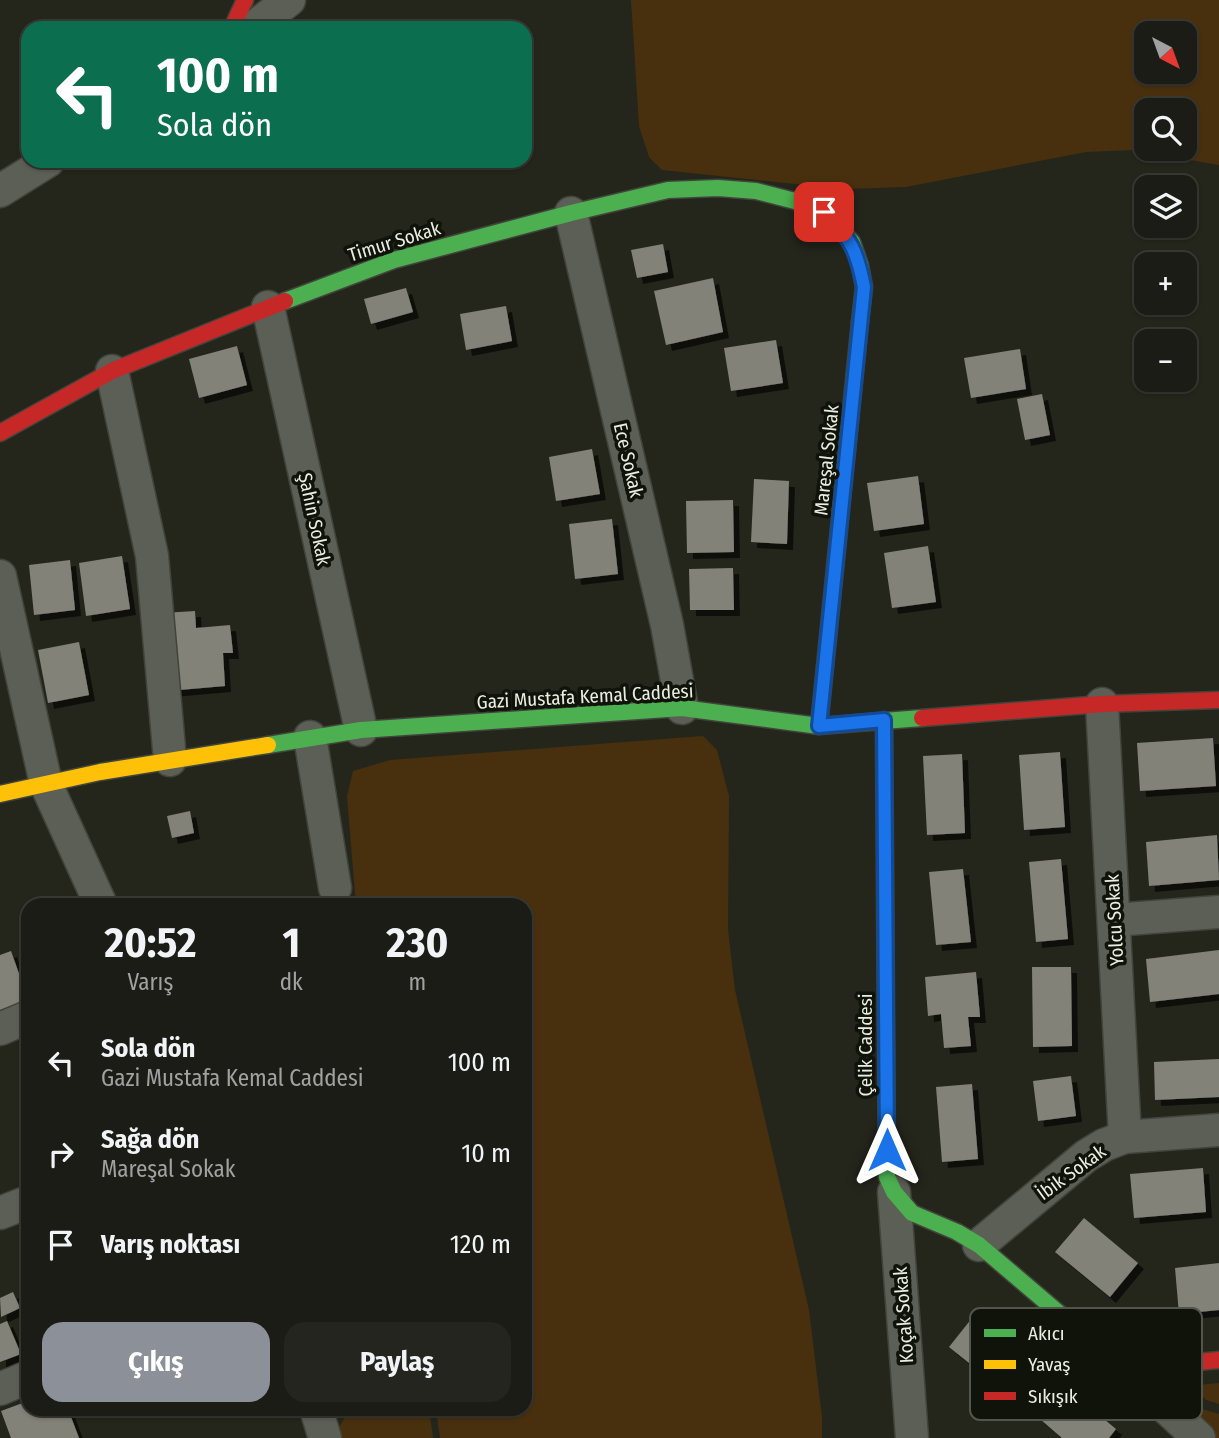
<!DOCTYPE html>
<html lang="tr">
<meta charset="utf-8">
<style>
body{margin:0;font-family:"Fira Sans Condensed",sans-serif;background:#24251e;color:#f1f3f6;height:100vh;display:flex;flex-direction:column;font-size:26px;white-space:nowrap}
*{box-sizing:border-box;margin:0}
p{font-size:23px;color:#a0a1a0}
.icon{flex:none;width:38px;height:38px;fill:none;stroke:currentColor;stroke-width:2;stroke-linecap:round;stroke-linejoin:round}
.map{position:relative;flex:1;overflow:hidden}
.details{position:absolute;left:21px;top:898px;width:511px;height:518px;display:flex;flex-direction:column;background:#1b1c15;border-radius:21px;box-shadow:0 2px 5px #0004,0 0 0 2px #393a34}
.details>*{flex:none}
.top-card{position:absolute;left:21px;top:21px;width:511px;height:147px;border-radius:21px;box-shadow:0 2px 5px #0004,0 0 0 2px #393a34;background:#0b6e4f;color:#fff;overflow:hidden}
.needle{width:46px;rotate:139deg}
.buttons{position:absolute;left:1134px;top:21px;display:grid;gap:14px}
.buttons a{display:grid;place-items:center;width:63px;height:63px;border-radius:14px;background:#1b1c15;box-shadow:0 2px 5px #0004,0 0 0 2px #393a34;font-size:35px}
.pin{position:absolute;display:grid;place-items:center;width:60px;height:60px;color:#fff;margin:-30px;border-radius:14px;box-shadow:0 4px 10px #0006}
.me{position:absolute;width:77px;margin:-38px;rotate:0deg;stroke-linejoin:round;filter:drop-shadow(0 0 5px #0008)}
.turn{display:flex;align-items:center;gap:24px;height:147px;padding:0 21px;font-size:32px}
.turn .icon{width:91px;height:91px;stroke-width:2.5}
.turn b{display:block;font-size:49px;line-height:60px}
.eta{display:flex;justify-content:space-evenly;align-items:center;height:119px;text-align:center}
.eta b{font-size:42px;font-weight:700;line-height:49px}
.primary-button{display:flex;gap:14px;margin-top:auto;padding:14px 21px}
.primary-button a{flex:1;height:80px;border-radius:21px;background:#8c9099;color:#fff;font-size:28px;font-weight:700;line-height:80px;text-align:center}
.primary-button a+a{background:#24251e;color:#f1f3f6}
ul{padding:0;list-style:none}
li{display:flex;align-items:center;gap:21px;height:91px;padding:0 21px}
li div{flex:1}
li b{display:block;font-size:26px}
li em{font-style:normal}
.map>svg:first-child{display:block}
</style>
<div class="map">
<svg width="1219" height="1438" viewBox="0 0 1219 1438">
<defs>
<filter id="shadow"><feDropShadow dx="6" dy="6" stdDeviation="0" flood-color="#0009"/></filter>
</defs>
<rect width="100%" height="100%" fill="#24261c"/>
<g fill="#48300f" fill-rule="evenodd">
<path d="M631,0H1219V165L1131,150L1086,152L906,187L844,189L662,170L649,157L639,126ZM1146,33H1185V72H1146ZM1146,110H1185V149H1146Z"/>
<path d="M703,736L717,750L729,796L728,930L735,990L809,1310L822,1417V1438H440L436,1409H525V905H356L347,796L353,771L390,760Z"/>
<path d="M1219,1383V1404L1206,1400L1200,1393L1189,1392L1182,1400L1183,1407L1190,1412L1202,1409L1219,1414V1438H1212L1174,1401L1175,1389L1178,1387Z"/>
<path d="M372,1409H429L433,1438H342L338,1429L345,1417Z"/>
</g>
<g fill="#838278" filter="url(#shadow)">
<path d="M663,244L668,272L637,278L631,250Z"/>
<path d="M713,278L723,332L666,345L654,291Z"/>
<path d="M406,288L413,312L371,324L364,299Z"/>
<path d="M506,306L512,341L466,350L460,314Z"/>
<path d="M776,340L783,383L731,391L724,348Z"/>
<path d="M237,346L247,385L199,398L189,359Z"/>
<path d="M1020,349L1026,389L971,398L964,358Z"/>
<path d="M1042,394L1050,435L1025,440L1017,399Z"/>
<path d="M592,449L600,494L556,501L549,457Z"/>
<path d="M918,476L924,524L874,531L867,483Z"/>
<path d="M754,479L789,481L787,544L751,542Z"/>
<path d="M733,500L734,552L687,553L686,501Z"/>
<path d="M612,519L618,574L575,579L569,524Z"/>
<path d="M928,546L936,602L892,608L884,553Z"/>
<path d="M122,556L130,609L86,616L79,563Z"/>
<path d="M70,560L75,610L34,615L29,565Z"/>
<path d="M733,568L734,610H690L689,569Z"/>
<path d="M195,611L196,628L230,625L233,653H223L225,686L168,691L163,613Z"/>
<path d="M79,642L89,695L48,703L38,650Z"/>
<path d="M1213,738L1216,786L1140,791L1137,743Z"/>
<path d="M1060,752L1065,827L1024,830L1019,755Z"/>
<path d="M962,754L965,833L927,835L923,756Z"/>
<path d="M190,811L194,833L172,838L167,816Z"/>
<path d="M1217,835L1219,880L1149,886L1146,842Z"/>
<path d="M1061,859L1068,939L1036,942L1029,862Z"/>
<path d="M963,869L971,942L936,945L929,872Z"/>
<path d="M1219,950V994L1150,1002L1146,959Z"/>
<path d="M11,951L28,999L0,1010V955Z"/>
<path d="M1032,967H1071L1072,1046L1033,1047Z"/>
<path d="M976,972L980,1017H968L971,1046L944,1048L941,1014L928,1016L925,977Z"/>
<path d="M1219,1059V1097L1155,1100L1154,1062Z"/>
<path d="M1071,1076L1076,1116L1038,1121L1033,1081Z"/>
<path d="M972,1084L978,1159L942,1162L936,1087Z"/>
<path d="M1203,1168L1206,1212L1134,1218L1130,1174Z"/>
<path d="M1084,1218L1138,1263L1110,1297L1055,1252Z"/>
<path d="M1219,1263V1310L1179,1314L1175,1268Z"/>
<path d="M13,1292L20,1308L1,1317L0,1298Z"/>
<path d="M976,1313L1035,1360L1008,1394L949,1347Z"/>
<path d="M7,1321L21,1354L0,1362V1324Z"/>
<path d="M1058,1381L1116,1429L1109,1438H1062L1032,1412Z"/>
<path d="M28,1401V1409H68L79,1438H11L1,1411Z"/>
</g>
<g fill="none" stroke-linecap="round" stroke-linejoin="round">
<defs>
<g id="street">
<path d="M253,28L289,0"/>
<path d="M0,191L48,161"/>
<path d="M571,213L667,625L682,708"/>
<path d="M268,307L361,730"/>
<path d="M112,371L152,556L170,760"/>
<path d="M0,576L46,784L101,905"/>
<path d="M1102,704L1125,1137"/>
<path d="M310,737L335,888"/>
<path d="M1114,920L1219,912"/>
<path d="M0,1029L28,1017"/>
<path d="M894,1192L912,1438"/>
<path d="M0,1213L28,1202"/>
<path d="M979,1245L1086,1156L1104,1145L1125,1137L1219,1130"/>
<path d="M1121,1366L1199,1438"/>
<path d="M0,1389L28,1377"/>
<path d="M316,1409L325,1438"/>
</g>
<g id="fast">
<path d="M285,301L394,260L571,213L668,190L718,188L756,191L795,201L824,212L852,242L860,265L864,287L860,322"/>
<path d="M884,720L887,1177L894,1192L912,1213L957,1232L979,1245L1074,1326"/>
<path d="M268,745L361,730L682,708L819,726L922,718"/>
</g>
<g id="slow">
<path d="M819,726L860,322"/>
<path d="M0,794L100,772L268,745"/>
</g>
<g id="jam">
<path d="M232,28L245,0"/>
<path d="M0,433L112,371L285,301"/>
<path d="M922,718L1102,704L1219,700"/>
<path d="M1074,1326L1121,1366H1157L1219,1360"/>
</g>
</defs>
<use href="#street" stroke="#41443b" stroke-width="35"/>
<use href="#fast" stroke="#41443b" stroke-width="19"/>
<use href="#slow" stroke="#41443b" stroke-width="19"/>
<use href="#jam" stroke="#41443b" stroke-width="19"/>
<use href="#street" stroke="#5c5f56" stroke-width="32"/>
<use href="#fast" stroke="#4caf50" stroke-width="16"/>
<use href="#slow" stroke="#ffc107" stroke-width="16"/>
<use href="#jam" stroke="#c62828" stroke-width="16"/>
</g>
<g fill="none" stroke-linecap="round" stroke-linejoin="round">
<defs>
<path id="route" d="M824,212C851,238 857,251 864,287L819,726L884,720L887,1150"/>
</defs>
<use href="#route" stroke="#114b97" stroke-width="18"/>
<use href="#route" stroke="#1a73e8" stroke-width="12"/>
</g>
<g text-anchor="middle" stroke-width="7" stroke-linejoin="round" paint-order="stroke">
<g font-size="19" fill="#eaeee1" stroke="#10130a">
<text transform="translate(394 241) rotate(-17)" y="7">Timur Sokak</text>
<text transform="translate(629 460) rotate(77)" y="7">Ece Sokak</text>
<text transform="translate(826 460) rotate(-84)" y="7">Mareşal Sokak</text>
<text transform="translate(315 519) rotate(78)" y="7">Şahin Sokak</text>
<text transform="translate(585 696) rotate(-3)" y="7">Gazi Mustafa Kemal Caddesi</text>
<text transform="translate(1114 920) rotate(-93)" y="7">Yolcu Sokak</text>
<text transform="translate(865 1045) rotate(-90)" y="7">Çelik Caddesi</text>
<text transform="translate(1071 1172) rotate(-36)" y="7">İbik Sokak</text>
<text transform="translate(903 1315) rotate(-94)" y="7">Koçak Sokak</text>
</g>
</g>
<rect x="970" y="1308" width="232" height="112" rx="10" fill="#10130a" stroke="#51554a" stroke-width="2"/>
<rect x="984" y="1329" width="32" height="8" fill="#4caf50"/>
<rect x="984" y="1360" width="32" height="9" fill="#ffc107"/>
<rect x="984" y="1392" width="32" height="8" fill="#c62828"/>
<g font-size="19" fill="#eaeee1">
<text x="1028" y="1340">Akıcı</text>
<text x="1028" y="1371">Yavaş</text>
<text x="1028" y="1403">Sıkışık</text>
</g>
</svg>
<div class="buttons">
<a><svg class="needle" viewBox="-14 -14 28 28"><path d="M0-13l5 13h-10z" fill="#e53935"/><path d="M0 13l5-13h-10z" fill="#a0a1a0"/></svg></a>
<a><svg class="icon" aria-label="search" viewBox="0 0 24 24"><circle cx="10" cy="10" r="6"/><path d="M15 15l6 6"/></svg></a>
<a><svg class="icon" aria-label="layers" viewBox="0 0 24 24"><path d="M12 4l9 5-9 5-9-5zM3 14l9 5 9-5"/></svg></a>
<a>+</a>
<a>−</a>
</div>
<div class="pin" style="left:824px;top:212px;background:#d93025"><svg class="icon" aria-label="arrive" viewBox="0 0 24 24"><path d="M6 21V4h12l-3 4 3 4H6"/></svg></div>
<svg class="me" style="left:887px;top:1150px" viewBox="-20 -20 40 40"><path d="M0-17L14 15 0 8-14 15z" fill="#1a73e8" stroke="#fff" stroke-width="4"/></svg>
<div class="top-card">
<div class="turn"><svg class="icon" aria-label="left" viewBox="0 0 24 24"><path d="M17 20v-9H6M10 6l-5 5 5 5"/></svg><div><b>100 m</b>Sola dön</div></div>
</div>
<section class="details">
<div class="eta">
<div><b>20:52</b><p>Varış</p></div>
<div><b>1</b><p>dk</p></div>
<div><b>230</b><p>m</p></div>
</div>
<ul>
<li><svg class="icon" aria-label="left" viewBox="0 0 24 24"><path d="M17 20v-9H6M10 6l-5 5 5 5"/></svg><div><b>Sola dön</b><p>Gazi Mustafa Kemal Caddesi</p></div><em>100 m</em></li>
<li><svg class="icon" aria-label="right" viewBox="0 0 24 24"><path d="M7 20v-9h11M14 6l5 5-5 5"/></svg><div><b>Sağa dön</b><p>Mareşal Sokak</p></div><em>10 m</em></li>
<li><svg class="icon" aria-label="arrive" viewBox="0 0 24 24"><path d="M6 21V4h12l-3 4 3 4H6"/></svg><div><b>Varış noktası</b></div><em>120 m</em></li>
</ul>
<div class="primary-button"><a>Çıkış</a><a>Paylaş</a></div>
</section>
</div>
